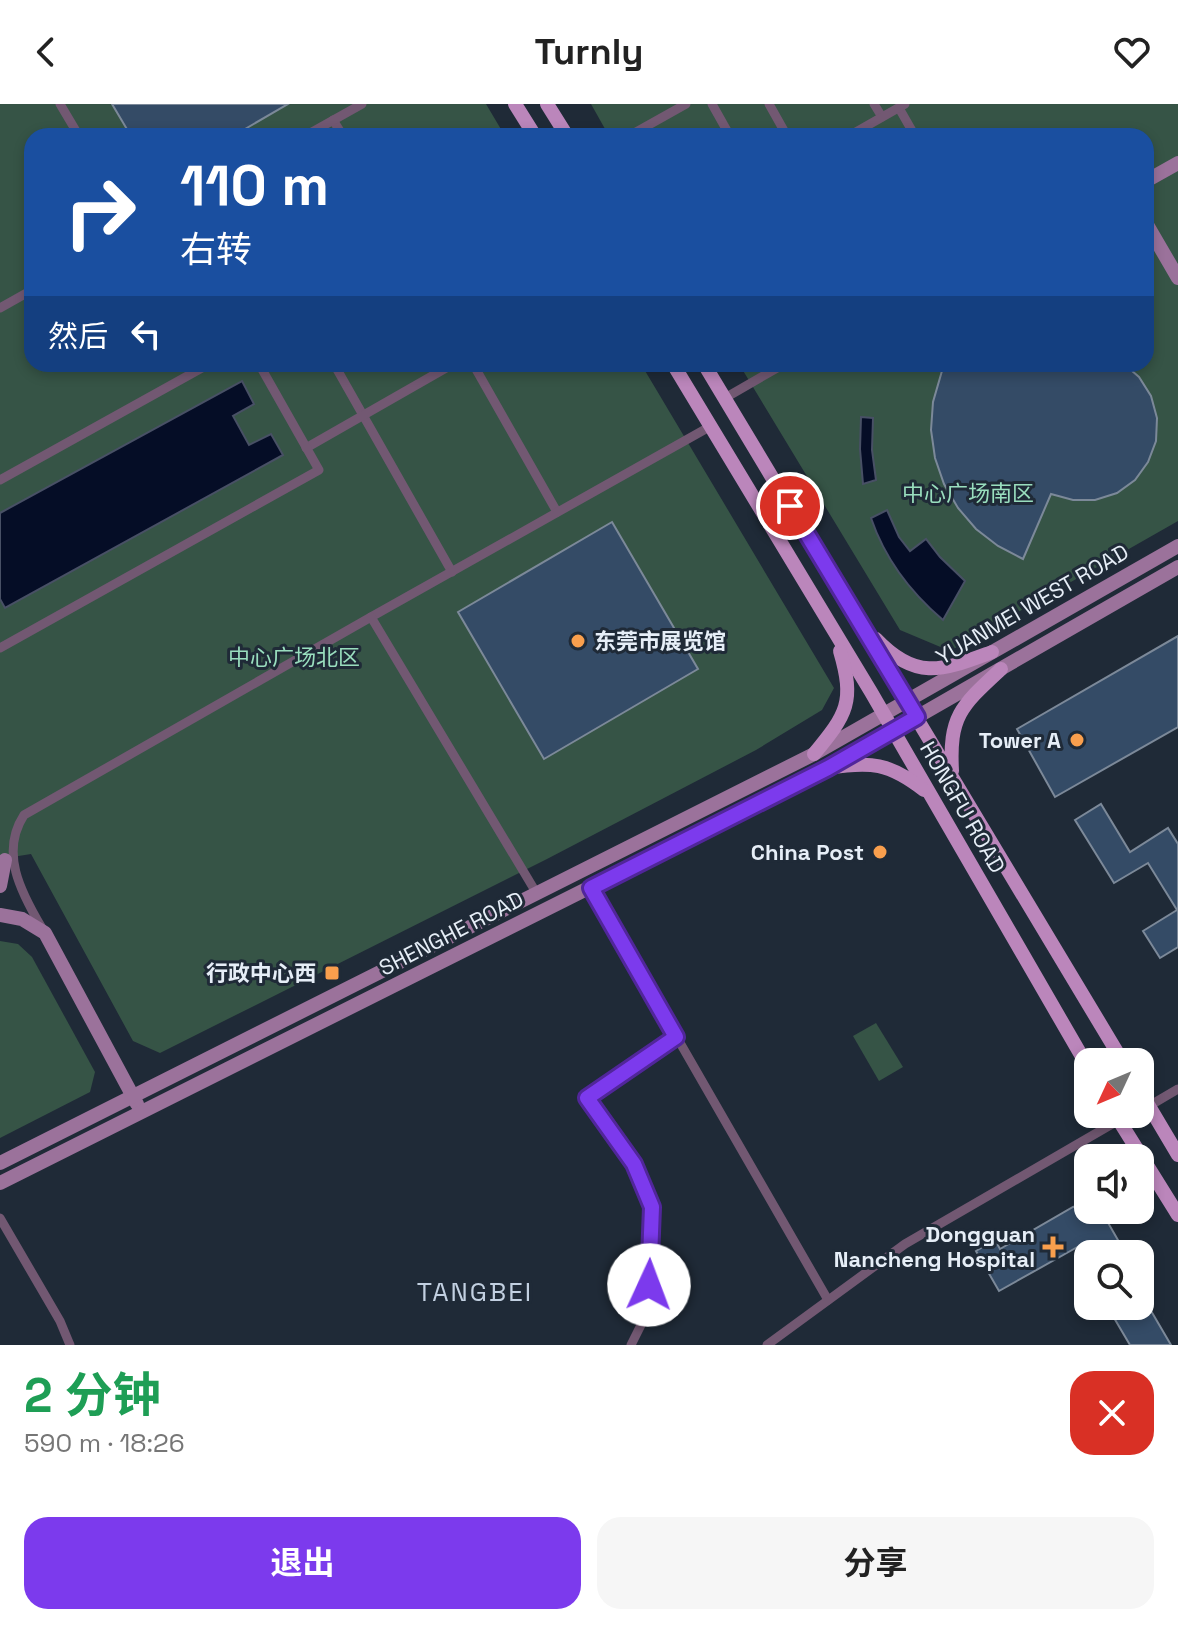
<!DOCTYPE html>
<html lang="zh">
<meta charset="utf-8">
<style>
body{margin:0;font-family:"Space Grotesk","Noto Sans SC",sans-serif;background:#f6f6f6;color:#222;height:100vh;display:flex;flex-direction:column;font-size:30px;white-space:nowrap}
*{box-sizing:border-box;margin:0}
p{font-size:26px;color:#767676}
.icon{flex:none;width:44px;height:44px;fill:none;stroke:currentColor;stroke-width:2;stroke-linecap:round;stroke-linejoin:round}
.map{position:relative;height:1241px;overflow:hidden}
.panel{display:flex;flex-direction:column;background:#fff;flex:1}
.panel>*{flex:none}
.guide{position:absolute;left:24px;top:24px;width:1130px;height:244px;border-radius:24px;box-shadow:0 4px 12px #0003;background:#1a4fa0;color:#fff;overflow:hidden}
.needle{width:52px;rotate:226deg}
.fabs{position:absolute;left:1074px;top:944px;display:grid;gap:16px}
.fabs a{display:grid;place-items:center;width:80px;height:80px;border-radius:16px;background:#fff;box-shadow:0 4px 12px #0003;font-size:40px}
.pin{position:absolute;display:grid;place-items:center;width:68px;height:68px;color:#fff;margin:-34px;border:4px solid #fff;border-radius:50%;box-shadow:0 2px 8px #0007}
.me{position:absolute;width:88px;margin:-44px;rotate:2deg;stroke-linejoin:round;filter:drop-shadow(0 0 6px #0008)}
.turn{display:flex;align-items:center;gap:28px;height:168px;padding:0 24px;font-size:36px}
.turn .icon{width:104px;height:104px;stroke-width:2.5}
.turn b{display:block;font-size:56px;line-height:68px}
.then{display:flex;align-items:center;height:76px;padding:0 24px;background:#0003;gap:16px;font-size:30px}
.round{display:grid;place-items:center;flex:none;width:84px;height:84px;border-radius:24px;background:#f6f6f6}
.head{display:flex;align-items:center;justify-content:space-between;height:136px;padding:0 24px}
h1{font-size:48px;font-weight:700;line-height:60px;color:#1e9e55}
.cta{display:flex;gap:16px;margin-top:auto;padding:16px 24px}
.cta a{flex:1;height:92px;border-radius:24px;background:#7c3aed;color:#fff;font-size:32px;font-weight:700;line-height:92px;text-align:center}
.cta a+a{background:#f6f6f6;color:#222}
header{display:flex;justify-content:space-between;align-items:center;height:104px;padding:0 24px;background:#fff;font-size:36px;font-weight:700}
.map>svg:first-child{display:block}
</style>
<header><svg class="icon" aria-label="back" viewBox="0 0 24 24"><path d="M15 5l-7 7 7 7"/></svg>Turnly<svg class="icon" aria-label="heart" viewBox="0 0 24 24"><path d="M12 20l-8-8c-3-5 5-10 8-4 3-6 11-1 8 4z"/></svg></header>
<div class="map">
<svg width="1178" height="1241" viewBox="0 0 1178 1241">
<rect width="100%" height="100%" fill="#1f2a37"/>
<g fill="#365446">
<path d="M0,0H486L505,32H32V260H641L834,584L822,606L756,646L547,755L160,949L133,937L31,750L0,755Z"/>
<path d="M591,0H1178V417L950,547L900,526L739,260H1146V32H609Z"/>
<path d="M0,837L18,840L32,853L95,968L90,988L0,1034Z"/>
<path d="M876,919L903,963L879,977L853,932Z"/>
</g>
<g fill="#050d26" stroke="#485065" stroke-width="2">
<path d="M242,277L254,300L233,312L249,341L271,330L283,351L5,504L0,495V409Z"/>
<path d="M861,313L873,314L872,346L876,376L863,380L860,345Z"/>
<path d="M887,406L899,433L910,447L926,435L940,453L965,477L943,516C910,488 885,455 871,414Z"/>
</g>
<g fill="#344b66" stroke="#7c8999" stroke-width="2">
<path d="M112,0H288L233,32H131Z"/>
<path d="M944,260H1124L1139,273L1151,292L1157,314L1156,337L1148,358L1135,376L1117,389L1095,396H1073L1051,390L1023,455L998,442L976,425L958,404L944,380L935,354L931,326L933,298Z"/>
<path d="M612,418L698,565L544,655L458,508Z"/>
<path d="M1178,532V623L1055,693L1017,625Z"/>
<path d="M1101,700L1130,748L1168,724L1178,740V843L1160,854L1143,827L1177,806L1148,759L1114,779L1075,716Z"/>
<path d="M1088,1099V1106H1100L1103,1110L1126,1150H1086L1081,1141L999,1187L976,1147L995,1136L1000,1145L1073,1103Z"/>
<path d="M1140,1188L1171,1241H1130L1107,1202H1140Z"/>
</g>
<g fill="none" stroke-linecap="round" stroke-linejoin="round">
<g stroke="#725872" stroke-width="9">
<path d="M60,0L79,32"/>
<path d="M712,0L730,32"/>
<path d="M769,0L787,32"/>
<path d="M874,0L882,13"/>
<path d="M899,4L915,32"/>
<path d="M333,16L343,32"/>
<path d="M305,32L362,0"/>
<path d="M629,32L686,0"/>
<path d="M849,32L905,0"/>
<path d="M0,204L32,186"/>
<path d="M334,260L452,468"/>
<path d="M473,260L557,408"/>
<path d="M725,294L784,260"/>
<path d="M306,344L453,260"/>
<path d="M0,376L209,260"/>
<path d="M371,513L711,322"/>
<path d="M0,544L319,366L259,260"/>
<path d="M591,784L828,1196"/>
<path d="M42,824C20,787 0,748 24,711L371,513L537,790"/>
<path d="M1149,1002L1178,985"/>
<path d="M0,1114L60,1217L70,1241"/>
<path d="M631,1241L648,1207L652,1103L634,1060L587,994L676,933"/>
<path d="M767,1241L905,1140L1119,1016"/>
</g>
<g stroke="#9b729b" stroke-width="14">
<path d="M1146,77L1178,59"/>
<path d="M1146,119L1178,174"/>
<path d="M0,782L5,756"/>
<path d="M0,811L22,815L45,829L137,1000"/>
<path d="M0,1059L814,650L1178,442"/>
<path d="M0,1079L828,664L1178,463"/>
</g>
<g stroke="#bb86bb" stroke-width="14">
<path d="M515,0L535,32"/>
<path d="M547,0L567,32"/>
<path d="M673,260L871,588L1088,963"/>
<path d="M704,260L1123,958"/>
<path d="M876,535C917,578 943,566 992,548"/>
<path d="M814,650C847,610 855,598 840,547"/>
<path d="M828,664C871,657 889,659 924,686"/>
<path d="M952,667C949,612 961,602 1001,565"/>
<path d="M1140,987L1178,1051"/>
<path d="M1115,1010L1178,1111"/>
</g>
</g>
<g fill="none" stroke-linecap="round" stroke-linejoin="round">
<defs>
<path id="route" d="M649,1181L652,1103L634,1060L587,994L676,933L591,784L828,664L917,613L790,402"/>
</defs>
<use href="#route" stroke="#51269a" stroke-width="20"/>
<use href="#route" stroke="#7c3aed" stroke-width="14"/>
</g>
<g fill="#f99f4d" stroke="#1f2a37" stroke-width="3">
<circle cx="578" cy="537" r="8"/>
<circle cx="1077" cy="636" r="8"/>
<circle cx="880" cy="748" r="8"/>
<rect x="324" y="861" width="16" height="16" rx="4"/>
<path d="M1049 1131h8v8h8v8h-8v8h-8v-8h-8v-8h8z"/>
</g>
<g text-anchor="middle" stroke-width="6" stroke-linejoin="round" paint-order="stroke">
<g font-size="22" fill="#99debe" stroke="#1f2a37">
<text x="968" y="397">中心广场南区</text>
<text x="294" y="561">中心广场北区</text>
</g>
<g font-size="22" fill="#e6eef7" stroke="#1f2a37">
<text transform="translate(1032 500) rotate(-30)" y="8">YUANMEI WEST ROAD</text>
<text transform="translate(963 703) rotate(60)" y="8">HONGFU ROAD</text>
<text transform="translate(451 829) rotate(-27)" y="8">SHENGHE ROAD</text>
</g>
<g font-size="22" font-weight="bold" fill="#e6eef7" stroke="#1f2a37" text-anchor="end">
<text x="594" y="545" text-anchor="start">东莞市展览馆</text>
<text x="1061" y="644">Tower A</text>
<text x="864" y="756">China Post</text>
<text x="316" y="877">行政中心西</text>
<text x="1035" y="1138">Dongguan<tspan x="1035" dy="25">Nancheng Hospital</tspan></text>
</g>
<g font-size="26" letter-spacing="2" fill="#c2d0e1" stroke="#1f2a37">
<text x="475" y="1197">TANGBEI</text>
</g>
</g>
</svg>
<div class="fabs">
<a><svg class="needle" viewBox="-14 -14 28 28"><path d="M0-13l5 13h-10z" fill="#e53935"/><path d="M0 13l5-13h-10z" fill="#767676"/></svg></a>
<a><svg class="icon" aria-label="sound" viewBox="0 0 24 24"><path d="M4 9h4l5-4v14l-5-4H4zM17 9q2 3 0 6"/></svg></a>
<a><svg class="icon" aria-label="search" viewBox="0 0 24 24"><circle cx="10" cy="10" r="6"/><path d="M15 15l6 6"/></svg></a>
</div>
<div class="pin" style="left:790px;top:402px;background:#d93025"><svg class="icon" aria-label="arrive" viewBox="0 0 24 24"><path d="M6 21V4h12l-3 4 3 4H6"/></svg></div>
<svg class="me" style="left:649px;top:1181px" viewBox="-20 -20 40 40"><circle r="19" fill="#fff"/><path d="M0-13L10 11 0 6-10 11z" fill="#7c3aed"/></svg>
<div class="guide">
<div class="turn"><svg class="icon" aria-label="right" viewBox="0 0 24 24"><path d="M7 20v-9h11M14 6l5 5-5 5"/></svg><div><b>110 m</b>右转</div></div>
<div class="then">然后<svg class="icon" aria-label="left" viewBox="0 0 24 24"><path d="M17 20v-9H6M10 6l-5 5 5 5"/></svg></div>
</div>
</div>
<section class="panel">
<div class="head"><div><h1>2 分钟</h1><p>590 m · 18:26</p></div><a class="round" style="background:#d93025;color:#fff"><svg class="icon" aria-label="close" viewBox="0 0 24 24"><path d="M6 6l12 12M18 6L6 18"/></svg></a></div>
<div class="cta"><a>退出</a><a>分享</a></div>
</section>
